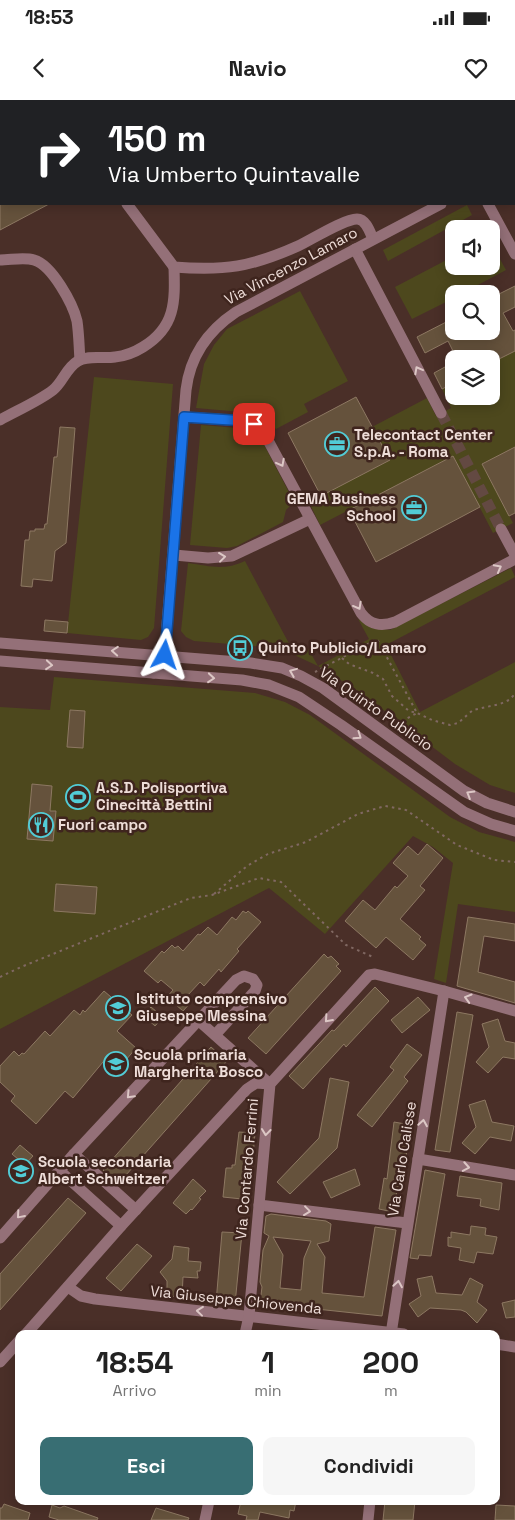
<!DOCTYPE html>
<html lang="it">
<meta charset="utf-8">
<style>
body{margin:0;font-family:"Space Grotesk",sans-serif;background:#f6f6f6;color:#222;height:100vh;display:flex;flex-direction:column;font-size:19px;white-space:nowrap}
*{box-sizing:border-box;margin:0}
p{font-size:16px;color:#767676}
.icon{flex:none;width:28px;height:28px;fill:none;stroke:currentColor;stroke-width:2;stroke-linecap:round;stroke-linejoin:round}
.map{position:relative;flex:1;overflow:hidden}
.sheet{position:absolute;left:15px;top:1230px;width:485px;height:175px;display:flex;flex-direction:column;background:#fff;border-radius:10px;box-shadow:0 2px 12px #0003}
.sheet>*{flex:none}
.guide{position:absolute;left:0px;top:0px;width:515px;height:105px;box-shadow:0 2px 12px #0003;background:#202124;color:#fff;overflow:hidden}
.buttons{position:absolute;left:445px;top:120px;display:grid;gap:10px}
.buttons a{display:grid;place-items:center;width:55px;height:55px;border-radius:10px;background:#fff;box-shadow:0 2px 12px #0003;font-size:25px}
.pin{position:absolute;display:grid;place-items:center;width:42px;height:42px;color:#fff;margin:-21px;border-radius:10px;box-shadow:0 2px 8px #0006}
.me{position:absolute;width:55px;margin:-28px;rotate:5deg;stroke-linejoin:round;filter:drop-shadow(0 0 4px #0008)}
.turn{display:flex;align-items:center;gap:18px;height:105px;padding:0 25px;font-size:22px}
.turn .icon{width:65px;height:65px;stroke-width:2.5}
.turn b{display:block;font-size:35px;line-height:42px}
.eta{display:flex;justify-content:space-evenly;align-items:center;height:85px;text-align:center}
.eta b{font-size:30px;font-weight:700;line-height:35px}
.action{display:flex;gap:10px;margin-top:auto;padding:10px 25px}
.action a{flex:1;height:58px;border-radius:10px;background:#386e73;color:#fff;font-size:20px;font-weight:700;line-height:58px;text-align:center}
.action a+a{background:#f6f6f6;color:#222}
.status{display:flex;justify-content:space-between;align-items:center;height:35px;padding:0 25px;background:#fff;direction:ltr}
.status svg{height:14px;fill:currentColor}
header{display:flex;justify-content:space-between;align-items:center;height:65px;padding:0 25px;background:#fff;font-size:22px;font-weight:700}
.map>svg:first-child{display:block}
</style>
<div class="status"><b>18:53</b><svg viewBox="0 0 49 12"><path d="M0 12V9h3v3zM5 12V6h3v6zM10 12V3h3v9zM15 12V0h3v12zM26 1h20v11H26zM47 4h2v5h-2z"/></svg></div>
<header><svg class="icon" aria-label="back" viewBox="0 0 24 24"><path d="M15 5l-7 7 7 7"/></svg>Navio<svg class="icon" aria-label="heart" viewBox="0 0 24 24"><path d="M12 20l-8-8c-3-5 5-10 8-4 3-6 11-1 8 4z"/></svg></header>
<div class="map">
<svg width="515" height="1420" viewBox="0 0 515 1420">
<rect width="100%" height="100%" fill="#4a2f28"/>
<g fill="#4d481d">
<path d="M467,105L472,115L388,161L383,150Z"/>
<path d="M491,143L506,170L461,194H454V198L412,219L395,187L454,156V166H491Z"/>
<path d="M300,191L348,281L304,304L308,312L276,329C269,321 263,316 253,313L196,308L204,264L214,245L227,229Z"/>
<path d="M515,251V347L482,364L513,423L493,433L453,356L320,425L309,402L390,360L372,327L427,298L436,316L451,308L442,289L454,283V296H491V263Z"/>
<path d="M94,277L173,284L154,528L148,537L141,540L67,533Z"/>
<path d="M201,325L249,329L254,331L260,337L294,402L286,410L283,422L237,446L227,448L190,445Z"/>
<path d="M245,461L293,551L306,545L318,566L369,539L358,519L370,527L390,530L511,468L515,477L386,545L420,612L515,562V693L490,685L455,664L361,593L318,566L292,554L274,550L255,546L194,541L186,537L181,531L188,463C210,466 224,471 245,461Z"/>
<path d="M54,577L255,593L285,602L310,615L450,717L479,732L515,742V812L458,804L446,883L434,879L453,763L433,747L413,736L325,834L269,788L0,929V607L50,610Z"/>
</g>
<g fill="#65523c" stroke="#8d7862" fill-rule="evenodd">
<path d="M0,104H49L0,130Z"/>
<path d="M515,186V207L503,213L513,231L515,230V251L491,263V259H457L448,241L425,253L417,237L454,218V231H491V198Z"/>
<path d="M454,262V283L442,289L434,273Z"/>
<path d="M356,297L390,360L321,396L288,333Z"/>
<path d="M60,327L75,328L66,443L55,451L52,481L33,479L32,487L21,486L25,440H29L30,431H35V429H44L45,424H47L54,357H57Z"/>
<path d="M515,347V413L509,416L482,364Z"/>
<path d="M453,356L480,407L376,462L349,410Z"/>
<path d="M45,520L68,522L67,533L44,531Z"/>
<path d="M70,610L85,611L83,648L67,647Z"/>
<path d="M32,684L52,686L50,711H56L53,741L27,739Z"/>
<path d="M427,744L443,758L420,786L425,790L400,819L421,837L419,839L426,845L413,860L386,837L376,848L345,821L363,800L375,810L395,786L397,788L408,776L393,763L408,746L418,755Z"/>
<path d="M56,784L97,787L95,814L54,811Z"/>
<path d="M243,811L246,813L248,811L261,822L237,849L239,851L221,872L219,869L204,886L200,882L187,896L192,901L183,911L167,897L173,890L161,880L158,883L144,871L162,851L164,853L172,845L175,848L178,846L183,851L198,834L200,835L208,827L217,835L232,817L236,820Z"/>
<path d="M468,817L515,824V841L484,836L478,872L515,882V903L457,886Z"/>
<path d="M324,854L328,858L331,856L339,864L336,866L341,871L266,954L248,938Z"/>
<path d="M375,887L389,901L346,947L344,944L303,989L289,976L332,930L334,931Z"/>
<path d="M104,891L132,915L117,931L136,948L120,967L108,956L73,998L65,991L36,1024L11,1001L15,996L0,982V966L14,951L19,956L22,953L24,954L45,931L50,936L74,910L80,915L83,910L85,912Z"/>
<path d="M418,897L430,910L402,933L391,920Z"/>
<path d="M151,907L163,917L155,926L143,915Z"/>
<path d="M457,912L473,915L450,1052L435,1050Z"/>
<path d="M498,919L505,941L515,943V959L503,957L488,973L476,962L489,947L482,924Z"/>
<path d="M407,944L422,955L404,977L408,981L372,1027L357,1015L394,970L390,967Z"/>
<path d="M211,947L227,961L118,1084L103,1070Z"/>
<path d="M330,978L349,982L337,1048L290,1094L277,1082L319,1038Z"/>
<path d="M485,1000L492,1022L514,1026L511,1041L490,1037L475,1054L462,1043L476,1027L469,1005Z"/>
<path d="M394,1022L411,1025L402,1081H399L393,1112L379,1109L384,1078L387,1079Z"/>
<path d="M239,1032L255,1033L252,1067L244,1066L242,1099L223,1097L226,1068H232V1065H235Z"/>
<path d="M20,1045L33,1056L25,1065L12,1054Z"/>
<path d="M355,1069L360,1085L331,1098L323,1082Z"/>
<path d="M425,1070L445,1074L431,1156L419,1155L418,1159L410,1158Z"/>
<path d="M460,1076L502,1083L499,1110L480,1106L481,1099L457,1096Z"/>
<path d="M193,1079L206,1091L199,1098L201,1099L192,1110L191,1109L186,1114L173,1103Z"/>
<path d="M68,1098L86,1113L0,1210V1174Z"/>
<path d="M271,1114L326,1121L331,1124L329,1141L317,1144L325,1157L322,1193L364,1197L375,1127L396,1130L382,1216L260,1203L262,1187L260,1182L263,1150L269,1136L264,1133L266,1116ZM273,1137L311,1141L304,1158L301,1190L280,1188L283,1155Z"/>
<path d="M471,1126L486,1128L485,1135L497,1137L493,1154L477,1152L474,1163L459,1160L461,1148L448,1146V1137L451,1138V1132L470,1135Z"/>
<path d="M222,1132L242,1133L235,1204L216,1203Z"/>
<path d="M137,1144L152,1156L121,1191L106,1178Z"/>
<path d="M174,1146L189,1148L188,1161L201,1162L200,1171H197L198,1178L183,1177L182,1197L167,1196V1181L160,1172L172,1159Z"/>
<path d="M432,1176L436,1193L462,1195L470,1178L483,1185L477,1202L487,1210L477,1223L466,1212L461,1210L430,1208L418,1217L409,1204L421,1196L417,1179Z"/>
<path d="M515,1200V1217L506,1218L502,1203Z"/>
<path d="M241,1401H296L294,1411L290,1410L289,1418L260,1412L258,1420H246L247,1416L238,1414Z"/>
<path d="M385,1401H415L413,1420H383Z"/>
<path d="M4,1404L30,1413L28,1420H0V1408H2Z"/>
<path d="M52,1405L60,1408L64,1406L98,1418L97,1420H59L49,1417Z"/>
<path d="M496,1405L515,1406V1420H495Z"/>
<path d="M156,1408L189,1418L188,1420H151Z"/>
</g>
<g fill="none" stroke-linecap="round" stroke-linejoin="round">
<path stroke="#634942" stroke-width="11" stroke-dasharray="11 5.5" stroke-linecap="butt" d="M441,313L501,429"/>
<g stroke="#806862" stroke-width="2" stroke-dasharray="2.5 4" stroke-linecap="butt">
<path d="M342,558L349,564L373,573L383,579L392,596L409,611L417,613L432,620L450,625L458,623L473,610L500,604L509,600L515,594"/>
<path d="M315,572L377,539L417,613L393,626"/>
<path d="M214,794L247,766L268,754L306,742L358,714L385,706L406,710L457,745L494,760L515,762"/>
<path d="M0,877L21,867L183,801L191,798L212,795L259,778L281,782L346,845L373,857"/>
</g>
<g stroke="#947078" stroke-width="11">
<path d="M412,0L413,1"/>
<path d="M122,1L123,0"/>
<path d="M514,66L515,65"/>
<path d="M127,104L174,167C225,171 251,167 298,146C311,140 344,119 357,119C366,119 370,132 373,139"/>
<path d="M488,104L515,154"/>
<path d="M355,149L441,313"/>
<path d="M0,160C11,160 24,157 34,160C52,165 73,204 77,221C79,234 79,247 80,260"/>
<path d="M184,317L246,321L254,324L263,331L361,513C370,525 381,527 395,522L515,459"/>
<path d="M0,320C16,311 39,301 53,290C63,282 66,268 78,261C88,255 103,259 115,257C125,256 135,252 143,247C176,227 175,201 174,167"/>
<path d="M501,429L515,455"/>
<path d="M174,455L208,458L232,456L310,419"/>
<path d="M0,543L251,563L282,568L301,576L323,588L464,691L487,703L515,712"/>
<path d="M0,561L242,580L269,585L299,597L341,625L464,712L491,724L515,731"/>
<path d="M153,573L161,568L164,562L186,290C190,256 209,230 236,212L441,104"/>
<path d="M199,921L270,984"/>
<path d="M74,1054L136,1110"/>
<path d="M418,1059L515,1075"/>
<path d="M60,1071L121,1126"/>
<path d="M259,1105L407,1123"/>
<path d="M0,1138L74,1054L236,880L244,876L253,879L257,885L255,891L215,935"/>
<path d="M68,1187L81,1196L95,1199L404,1234"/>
<path d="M26,1234L121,1126L247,989L256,983L270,984"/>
<path d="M245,1234L249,1216L270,984L369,875L375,874L444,891L515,911"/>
<path d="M391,1234L444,891"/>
<path d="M496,1244L515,1247"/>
<path d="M0,1262L19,1241"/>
<path d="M205,1420L209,1401"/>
<path d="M368,1420L370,1401"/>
</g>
</g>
<defs><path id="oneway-chevron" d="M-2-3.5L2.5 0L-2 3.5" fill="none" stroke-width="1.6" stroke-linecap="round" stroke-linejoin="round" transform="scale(1.25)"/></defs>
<g stroke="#dcc7c5">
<use href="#oneway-chevron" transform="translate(418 270) rotate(-118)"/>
<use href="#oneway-chevron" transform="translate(281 363) rotate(62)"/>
<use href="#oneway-chevron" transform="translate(222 457) rotate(-7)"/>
<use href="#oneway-chevron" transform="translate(498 468) rotate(-28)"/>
<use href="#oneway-chevron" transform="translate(358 506) rotate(61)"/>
<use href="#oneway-chevron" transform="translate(115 551) rotate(-176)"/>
<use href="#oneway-chevron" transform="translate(49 565) rotate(5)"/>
<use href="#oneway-chevron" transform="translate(293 572) rotate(-158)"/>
<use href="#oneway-chevron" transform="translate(211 578) rotate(5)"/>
<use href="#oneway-chevron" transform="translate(358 636) rotate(35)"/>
<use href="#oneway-chevron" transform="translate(470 694) rotate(-149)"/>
<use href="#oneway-chevron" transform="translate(468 898) rotate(-164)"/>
<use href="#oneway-chevron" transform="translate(328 919) rotate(132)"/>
<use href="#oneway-chevron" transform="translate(130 995) rotate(133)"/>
<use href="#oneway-chevron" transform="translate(423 1023) rotate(-81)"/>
<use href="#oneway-chevron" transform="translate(266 1032) rotate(96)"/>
<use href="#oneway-chevron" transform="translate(466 1067) rotate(10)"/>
<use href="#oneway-chevron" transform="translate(307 1111) rotate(7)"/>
<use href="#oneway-chevron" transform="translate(20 1115) rotate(131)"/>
<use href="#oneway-chevron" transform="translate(398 1184) rotate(-81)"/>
<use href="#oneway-chevron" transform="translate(200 1211) rotate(-174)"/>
</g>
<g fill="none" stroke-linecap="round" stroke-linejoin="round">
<defs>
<path id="route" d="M165,555L184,317L246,321L254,324"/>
</defs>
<use href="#route" stroke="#114b97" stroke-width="12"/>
<use href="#route" stroke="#1a73e8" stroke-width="9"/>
</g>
<defs>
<symbol id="office-ring" viewBox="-11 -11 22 22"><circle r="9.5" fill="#3f251e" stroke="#52ccd6" stroke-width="1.5"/><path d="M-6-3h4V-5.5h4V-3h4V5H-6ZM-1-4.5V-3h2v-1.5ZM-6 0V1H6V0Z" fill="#52ccd6"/></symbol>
<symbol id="bus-ring" viewBox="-11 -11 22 22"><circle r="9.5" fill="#3f251e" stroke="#52ccd6" stroke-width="1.5"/><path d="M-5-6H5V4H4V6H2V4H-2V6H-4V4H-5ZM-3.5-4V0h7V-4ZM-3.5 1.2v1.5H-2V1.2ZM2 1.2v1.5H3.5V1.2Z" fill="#52ccd6"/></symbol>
<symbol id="stadium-ring" viewBox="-11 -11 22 22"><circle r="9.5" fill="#3f251e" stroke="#52ccd6" stroke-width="1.5"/><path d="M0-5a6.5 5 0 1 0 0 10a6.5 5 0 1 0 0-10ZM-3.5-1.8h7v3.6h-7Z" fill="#52ccd6"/></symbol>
<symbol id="restaurant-ring" viewBox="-11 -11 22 22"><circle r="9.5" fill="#3f251e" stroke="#52ccd6" stroke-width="1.5"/><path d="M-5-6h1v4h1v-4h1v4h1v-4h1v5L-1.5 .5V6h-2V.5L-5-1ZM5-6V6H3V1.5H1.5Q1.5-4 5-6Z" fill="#52ccd6"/></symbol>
<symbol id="school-ring" viewBox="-11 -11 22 22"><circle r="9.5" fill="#3f251e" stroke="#52ccd6" stroke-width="1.5"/><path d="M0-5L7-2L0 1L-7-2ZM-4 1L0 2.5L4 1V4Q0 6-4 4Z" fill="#52ccd6"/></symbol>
</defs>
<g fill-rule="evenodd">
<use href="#office-ring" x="323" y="330" width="28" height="28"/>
<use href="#office-ring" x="400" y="394" width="28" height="28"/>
<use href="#bus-ring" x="226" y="534" width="28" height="28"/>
<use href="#stadium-ring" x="64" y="683" width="28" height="28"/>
<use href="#restaurant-ring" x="27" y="711" width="28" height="28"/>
<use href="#school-ring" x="104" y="894" width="28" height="28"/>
<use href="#school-ring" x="102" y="950" width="28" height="28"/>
<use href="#school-ring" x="7" y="1057" width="28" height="28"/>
</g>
<g text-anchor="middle" stroke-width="5" stroke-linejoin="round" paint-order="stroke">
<g font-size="15" fill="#eeddd8" stroke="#3f251e">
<text transform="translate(291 166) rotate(-28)" y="5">Via Vincenzo Lamaro</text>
<text transform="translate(376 609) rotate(35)" y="5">Via Quinto Publicio</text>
<text transform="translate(402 1059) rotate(-81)" y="5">Via Carlo Calisse</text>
<text transform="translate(247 1069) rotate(-85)" y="5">Via Contardo Ferrini</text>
<text transform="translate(236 1200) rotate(6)" y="5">Via Giuseppe Chiovenda</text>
</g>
<g font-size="15" font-weight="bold" fill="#eeddd8" stroke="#3f251e" text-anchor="start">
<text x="354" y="340">Telecontact Center<tspan x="354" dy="17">S.p.A. - Roma</tspan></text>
<text x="396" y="404" text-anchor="end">GEMA Business<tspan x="396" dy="17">School</tspan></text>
<text x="258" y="553">Quinto Publicio/Lamaro</text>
<text x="96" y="693">A.S.D. Polisportiva<tspan x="96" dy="17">Cinecittà Bettini</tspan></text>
<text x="58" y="730">Fuori campo</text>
<text x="136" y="904">Istituto comprensivo<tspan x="136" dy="17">Giuseppe Messina</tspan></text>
<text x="134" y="960">Scuola primaria<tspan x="134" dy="17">Margherita Bosco</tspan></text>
<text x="38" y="1067">Scuola secondaria<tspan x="38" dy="17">Albert Schweitzer</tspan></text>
</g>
</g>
</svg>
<div class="buttons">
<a><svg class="icon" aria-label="sound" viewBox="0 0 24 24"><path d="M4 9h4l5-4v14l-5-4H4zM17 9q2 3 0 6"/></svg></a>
<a><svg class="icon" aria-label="search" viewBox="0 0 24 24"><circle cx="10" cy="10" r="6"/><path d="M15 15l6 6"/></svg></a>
<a><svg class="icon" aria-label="layers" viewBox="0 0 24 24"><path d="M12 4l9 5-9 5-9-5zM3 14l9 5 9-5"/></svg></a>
</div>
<div class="pin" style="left:254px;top:324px;background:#d93025"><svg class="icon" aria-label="arrive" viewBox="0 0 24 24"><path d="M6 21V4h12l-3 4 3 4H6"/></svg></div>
<svg class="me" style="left:165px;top:555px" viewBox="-20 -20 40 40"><path d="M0-17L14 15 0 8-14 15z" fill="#1a73e8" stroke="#fff" stroke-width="4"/></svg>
<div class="guide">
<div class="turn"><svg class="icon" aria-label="right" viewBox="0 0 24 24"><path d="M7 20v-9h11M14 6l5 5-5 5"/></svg><div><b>150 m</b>Via Umberto Quintavalle</div></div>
</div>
<section class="sheet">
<div class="eta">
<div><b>18:54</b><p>Arrivo</p></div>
<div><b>1</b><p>min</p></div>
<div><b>200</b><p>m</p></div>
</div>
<div class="action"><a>Esci</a><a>Condividi</a></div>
</section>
</div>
